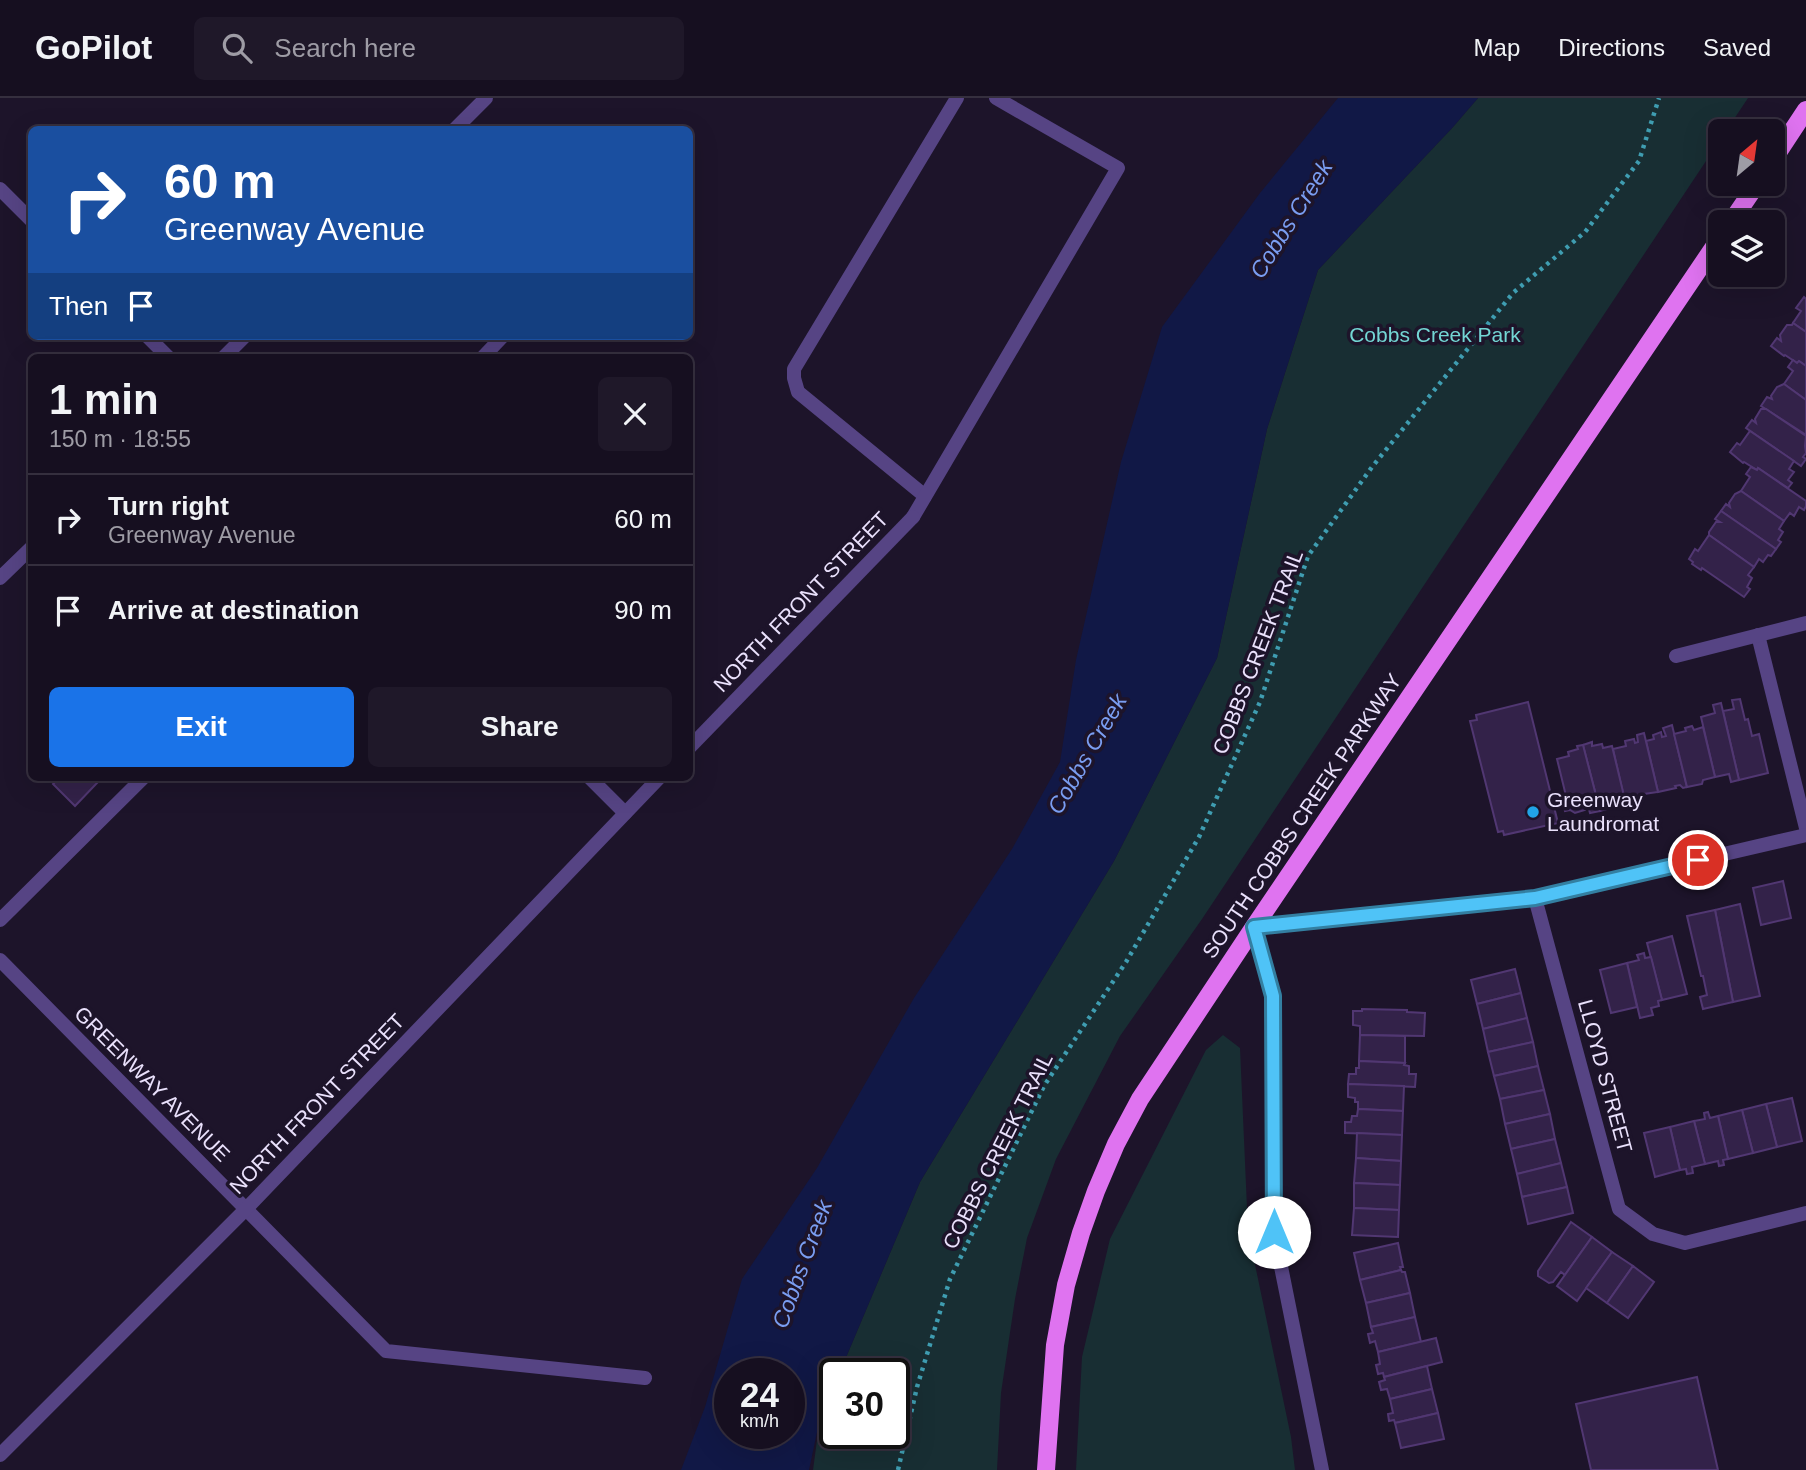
<!DOCTYPE html>
<meta charset="utf-8">
<style>
body{margin:0;font-family:Arial,sans-serif;background:#1f1829;color:#f1f3f6;height:100vh;display:flex;flex-direction:column;font-size:26px;white-space:nowrap}
*{box-sizing:border-box;margin:0}
p{font-size:23px;color:#9e9ca5}
.icon{flex:none;width:38px;height:38px;fill:none;stroke:currentColor;stroke-width:2;stroke-linecap:round;stroke-linejoin:round}
.map{position:relative;flex:1;overflow:hidden}
.drawer{position:absolute;left:28px;top:256px;width:665px;height:427px;display:flex;flex-direction:column;background:#160f20;border-radius:10px;box-shadow:0 7px 28px #0002,0 0 0 2px #352f3e}
.drawer>*{flex:none}
.hud{position:absolute;left:28px;top:28px;width:665px;height:214px;border-radius:10px;box-shadow:0 7px 28px #0002,0 0 0 2px #352f3e;background:#1a4fa0;color:#fff;overflow:hidden}
.needle{width:46px;rotate:29deg}
.buttons{position:absolute;left:1708px;top:21px;display:grid;gap:14px}
.buttons a{display:grid;place-items:center;width:77px;height:77px;border-radius:10px;background:#160f20;box-shadow:0 7px 28px #0002,0 0 0 2px #352f3e;font-size:35px}
.speed{position:absolute;left:714px;top:1260px;display:flex;gap:14px;font-size:35px;font-weight:700;text-align:center}
.speed>*{display:grid;place-content:center;width:91px;height:91px;border-radius:50%;background:#160f20;box-shadow:0 7px 28px #0002,0 0 0 2px #352f3e;line-height:1}
.speed small{font-size:18px;font-weight:400}
.speed .limit{border:4px solid #111;border-radius:10px;background:#fff;color:#111}
.pin{position:absolute;display:grid;place-items:center;width:60px;height:60px;color:#fff;margin:-30px;border:4px solid #fff;border-radius:50%;box-shadow:0 2px 7px #0007}
.me{position:absolute;width:77px;margin:-38px;rotate:0deg;stroke-linejoin:round;filter:drop-shadow(0 0 5px #0008)}
.turn{display:flex;align-items:center;gap:24px;height:147px;padding:0 21px;font-size:32px}
.turn .icon{width:91px;height:91px;stroke-width:2.5}
.turn b{display:block;font-size:49px;line-height:60px}
.then{display:flex;align-items:center;height:66px;padding:0 21px;background:#0003;gap:14px;font-size:26px}
.round{display:grid;place-items:center;flex:none;width:74px;height:74px;border-radius:10px;background:#1f1829}
.headline{display:flex;align-items:center;justify-content:space-between;height:119px;padding:0 21px}
h1{font-size:42px;font-weight:600;line-height:52px}
.action{display:flex;gap:14px;margin-top:auto;padding:14px 21px}
.action a{flex:1;height:80px;border-radius:10px;background:#1a73e8;color:#fff;font-size:28px;font-weight:600;line-height:80px;text-align:center}
.action a+a{background:#1f1829;color:#f1f3f6}
ul{padding:0;list-style:none}
li{display:flex;align-items:center;gap:21px;height:91px;padding:0 21px;border-top:2px solid #352f3e}
li div{flex:1}
li b{display:block;font-size:26px}
li em{font-style:normal}
header{display:flex;align-items:center;gap:42px;box-sizing:border-box;height:98px;padding:0 35px;background:#160f20;border-bottom:2px solid #352f3e}
header strong{font-size:33px}
nav{display:flex;gap:38px;margin-inline-start:auto;font-size:24px}
.search{width:490px;height:63px;background:#1f1829;display:flex;align-items:center;gap:18px;box-sizing:border-box;padding:0 24px;border-radius:10px;color:#9e9ca5;font-size:26px}
.map>svg:first-child{display:block}
</style>
<header>
<strong>GoPilot</strong>
<div class="search"><svg class="icon" aria-label="search" viewBox="0 0 24 24"><circle cx="10" cy="10" r="6"/><path d="M15 15l6 6"/></svg>Search here</div>
<nav><a>Map</a><a>Directions</a><a>Saved</a></nav>
</header>
<div class="map">
<svg width="1806" height="1372" viewBox="0 0 1806 1372">
<rect width="100%" height="100%" fill="#1d142a"/>
<g fill="#182e33">
<path d="M1478,0H1748L1726,33H1720V42L1202,821L1120,938L1056,1061L1027,1140L1015,1201L1001,1295L997,1372H813L820,1320L835,1286V1335H894V1276H839L920,1084L1114,763L1217,560L1267,331L1318,172L1453,29Z"/>
<path d="M1223,937L1240,950L1248,1133L1291,1339L1295,1372H1076L1082,1259L1110,1141L1206,952Z"/>
</g>
<path fill="#111846" fill-rule="evenodd" d="M1338,0H1478L1453,29L1318,172L1267,331L1217,560L1114,763L920,1084L839,1276H835V1286L820,1320L809,1372H681L705,1309L742,1181L817,1070L914,900L1012,751L1060,664L1076,562L1121,364L1162,229L1260,95ZM730,1276H789V1335H730Z"/>
<g fill="#332249" stroke="#513772" stroke-width="2">
<path d="M1804,199L1806,201V234L1793,225L1801,213L1796,210Z"/>
<path d="M1793,225L1806,234V268L1799,263L1797,265L1785,257L1784,258L1771,248L1777,240L1781,243L1780,237L1787,227H1792Z"/>
<path d="M1793,262L1797,265L1799,263L1806,268V302L1784,286L1793,273L1788,269Z"/>
<path d="M1784,286L1806,302V337L1761,308L1767,299L1772,301L1771,298L1777,289Z"/>
<path d="M1761,311H1766L1806,338L1805,348L1806,355L1803,359L1806,361L1801,368L1746,330L1752,322L1756,325L1755,321Z"/>
<path d="M1750,333L1794,363L1789,371L1794,374L1788,382L1792,385L1788,390L1758,370L1757,372L1744,364L1743,365L1730,354L1737,345L1740,347Z"/>
<path d="M1751,369L1757,372L1758,370L1806,403V408L1804,412L1799,409L1794,418L1790,415L1784,423L1741,393L1750,379L1746,376Z"/>
<path d="M1741,393L1784,423L1779,431L1783,434L1778,442L1781,444L1776,451L1721,413L1726,406L1730,409L1729,405L1735,396Z"/>
<path d="M1721,413L1776,451L1771,458L1768,457L1763,464L1759,461L1754,469L1709,437V434L1716,424H1720L1715,421Z"/>
<path d="M1709,437L1754,469L1748,477L1752,480L1747,489L1750,491L1744,499L1702,470L1701,472L1692,466L1693,464L1689,461L1695,451L1698,453Z"/>
<path d="M1740,601L1745,622L1748,621L1752,638L1759,636L1768,675L1739,682L1723,613L1734,611L1732,602Z"/>
<path d="M1528,604L1558,725L1504,737L1503,733L1498,734L1470,623L1477,622L1476,617Z"/>
<path d="M1721,605L1739,682L1731,684L1729,676L1715,679L1701,619L1715,615L1713,607Z"/>
<path d="M1672,627L1687,689L1683,690L1680,687L1675,688L1676,690L1658,694L1646,643L1654,641L1653,637L1661,634L1662,639L1666,638L1663,630Z"/>
<path d="M1692,628L1694,632L1703,629L1715,679L1703,682L1702,686L1687,689L1674,636L1686,633L1685,630Z"/>
<path d="M1644,635L1658,694L1644,696L1642,700L1625,704L1613,651L1626,648L1625,643L1634,641L1635,645L1638,644L1637,637Z"/>
<path d="M1592,644V648L1602,646L1603,650L1612,648L1625,702L1623,703L1622,700L1620,704L1609,706L1610,710L1600,713L1583,647Z"/>
<path d="M1583,647L1600,713L1590,715L1588,708L1585,712L1575,715L1570,712L1565,713L1563,703L1567,702L1557,661L1569,658L1568,654L1578,651L1577,648Z"/>
<path d="M60,679H91L97,685L75,708L53,686Z"/>
<path d="M1783,783L1791,820L1761,827L1753,790Z"/>
<path d="M1740,806L1760,898L1733,904L1715,812Z"/>
<path d="M1715,812L1733,904L1703,911L1700,899L1707,897L1703,878H1701L1687,818Z"/>
<path d="M1672,838L1687,896L1662,902L1647,845Z"/>
<path d="M1644,855L1645,860L1651,859L1662,902L1658,903L1659,908L1651,910L1653,917L1640,920L1627,865L1639,862L1637,857Z"/>
<path d="M1627,865L1637,909L1611,915L1600,872Z"/>
<path d="M1515,871L1521,895L1477,906L1471,882Z"/>
<path d="M1521,895L1527,920L1483,931L1477,906Z"/>
<path d="M1362,911L1407,912V914L1425,915L1424,938L1360,937V928L1353,927V913H1362Z"/>
<path d="M1527,920L1533,944L1488,954L1483,931Z"/>
<path d="M1360,937L1405,938V965L1359,963Z"/>
<path d="M1533,944L1538,968L1494,978L1488,954Z"/>
<path d="M1359,963L1405,965L1404,967L1409,968V976H1416L1415,989L1348,986L1349,976H1356V970H1359Z"/>
<path d="M1538,968L1544,992L1500,1001L1494,978Z"/>
<path d="M1348,986L1404,988L1403,1013L1358,1011V1004H1355V1000L1348,999Z"/>
<path d="M1544,992L1550,1016L1505,1026L1500,1001Z"/>
<path d="M1792,1000L1802,1043L1777,1049L1766,1006Z"/>
<path d="M1766,1006L1777,1049L1753,1055L1742,1012Z"/>
<path d="M1358,1011L1403,1013L1402,1037L1345,1035V1024H1351L1352,1018H1357Z"/>
<path d="M1742,1012L1753,1055L1728,1061L1718,1018Z"/>
<path d="M1708,1014L1710,1020L1718,1018L1728,1061L1723,1062L1724,1067L1719,1068L1718,1063L1705,1066L1694,1023L1705,1021L1704,1015Z"/>
<path d="M1550,1016L1555,1041L1511,1051L1505,1026Z"/>
<path d="M1694,1023L1705,1066L1692,1069L1693,1075L1687,1076L1686,1071L1680,1072L1670,1029Z"/>
<path d="M1670,1029L1680,1072L1655,1079L1644,1035Z"/>
<path d="M1357,1035L1402,1037L1401,1063L1356,1060Z"/>
<path d="M1555,1041L1561,1065L1517,1076L1511,1051Z"/>
<path d="M1356,1060L1401,1063L1400,1087L1354,1085Z"/>
<path d="M1561,1065L1567,1089L1522,1099L1517,1076Z"/>
<path d="M1354,1085L1400,1087L1399,1112L1354,1110Z"/>
<path d="M1567,1089L1573,1115L1528,1126L1522,1099Z"/>
<path d="M1354,1110L1399,1112L1398,1139L1352,1137Z"/>
<path d="M1571,1124L1592,1139L1565,1177L1561,1174L1553,1184L1549,1185L1538,1178V1173Z"/>
<path d="M1592,1139L1612,1154L1577,1203L1557,1188Z"/>
<path d="M1398,1145L1403,1169H1400L1401,1172L1360,1182L1354,1155Z"/>
<path d="M1612,1154L1633,1168L1607,1205L1586,1190Z"/>
<path d="M1633,1168L1654,1184L1628,1220L1607,1205Z"/>
<path d="M1401,1172L1402,1174H1405L1410,1195L1366,1205L1360,1182Z"/>
<path d="M1410,1195L1415,1219L1371,1229L1366,1205Z"/>
<path d="M1415,1219L1421,1244L1378,1254L1375,1243L1370,1245L1368,1236L1373,1235L1371,1229Z"/>
<path d="M1436,1240L1442,1264L1384,1279L1383,1275L1378,1276L1376,1267L1380,1266L1378,1254Z"/>
<path d="M1427,1268L1432,1291L1390,1301L1387,1291L1381,1292L1379,1284L1385,1282L1384,1279Z"/>
<path d="M1697,1279L1718,1372H1591L1576,1306Z"/>
<path d="M1432,1291L1438,1315L1395,1325L1394,1322L1389,1323L1388,1316L1393,1315L1390,1301Z"/>
<path d="M1438,1315L1444,1341L1401,1350L1395,1325Z"/>
</g>
<g fill="none" stroke-linecap="round" stroke-linejoin="round">
<path stroke="#3f9db1" stroke-width="4.5" stroke-dasharray="3.5 5" stroke-linecap="butt" d="M898,1372L917,1289L950,1181L1044,988L1126,864L1199,739L1260,604L1308,458L1372,369L1513,195L1585,134L1639,63L1659,0"/>
<g stroke="#564484" stroke-width="14">
<path d="M483,259L503,238"/>
<path d="M925,398L798,294L794,280V271L957,0"/>
<path d="M913,419L1118,70L996,0"/>
<path d="M1758,537L1806,730"/>
<path d="M1676,558L1806,525"/>
</g>
<g stroke="#564484" stroke-width="14">
<path d="M454,32L486,0"/>
<path d="M0,91L32,123"/>
<path d="M147,238L168,259"/>
<path d="M224,259L245,238"/>
<path d="M0,480L32,449"/>
<path d="M690,649L913,419"/>
<path d="M589,679L625,715"/>
<path d="M1535,800L1619,1111L1653,1136L1685,1145L1806,1115"/>
<path d="M0,822L144,679"/>
<path d="M0,862L386,1253L645,1280"/>
<path d="M0,1357L246,1111L660,679"/>
<path d="M1322,1372L1274,1134L1273,898L1254,829L1535,800L1806,737"/>
</g>
<g stroke="#df73f0" stroke-width="18">
<path d="M1773,62L1806,12"/>
<path d="M1731,124L1757,86"/>
<path d="M1046,1372L1055,1247L1066,1187L1081,1135L1096,1093L1116,1046L1140,1001L1254,829L1720,140"/>
</g>
</g>
<g fill="none" stroke-linecap="round" stroke-linejoin="round">
<defs>
<path id="route" d="M1274,1134L1273,898L1254,829L1535,800L1698,762"/>
</defs>
<use href="#route" stroke="#337fa1" stroke-width="18"/>
<use href="#route" stroke="#4fc3f7" stroke-width="12"/>
</g>
<circle fill="#21a4e7" stroke="#1d142a" stroke-width="2.5" cx="1533" cy="714" r="7"/>
<g text-anchor="middle" stroke-width="7" stroke-linejoin="round" paint-order="stroke">
<g font-size="21" fill="#73d6d4" stroke="#1d142a">
<text x="1435" y="244">Cobbs Creek Park</text>
</g>
<g font-size="21" fill="#eae1fc" stroke="#1d142a">
<text transform="translate(801 504) rotate(-46)" y="7">NORTH FRONT STREET</text>
<text transform="translate(1258 554) rotate(-69)" y="7">COBBS CREEK TRAIL</text>
<text transform="translate(1302 718) rotate(-56)" y="7">SOUTH COBBS CREEK PARKWAY</text>
<text transform="translate(1605 978) rotate(75)" y="7">LLOYD STREET</text>
<text transform="translate(152 986) rotate(45)" y="7">GREENWAY AVENUE</text>
<text transform="translate(317 1006) rotate(-46)" y="7">NORTH FRONT STREET</text>
<text transform="translate(998 1053) rotate(-63)" y="7">COBBS CREEK TRAIL</text>
</g>
<g font-size="21" fill="#eae1fc" stroke="#1d142a" text-anchor="start">
<text x="1547" y="709">Greenway<tspan x="1547" dy="24">Laundromat</tspan></text>
</g>
<g font-size="23" font-style="italic" fill="#7a9df1" stroke="#1d142a">
<text transform="translate(1291 121) rotate(-58)" y="8">Cobbs Creek</text>
<text transform="translate(1087 656) rotate(-60)" y="8">Cobbs Creek</text>
<text transform="translate(802 1166) rotate(-70)" y="8">Cobbs Creek</text>
</g>
</g>
</svg>
<div class="buttons">
<a><svg class="needle" viewBox="-14 -14 28 28"><path d="M0-13l5 13h-10z" fill="#e53935"/><path d="M0 13l5-13h-10z" fill="#9e9ca5"/></svg></a>
<a><svg class="icon" aria-label="layers" viewBox="0 0 24 24"><path d="M12 4l9 5-9 5-9-5zM3 14l9 5 9-5"/></svg></a>
</div>
<div class="speed"><div>24<small>km/h</small></div><div class="limit">30</div></div>
<div class="pin" style="left:1698px;top:762px;background:#d93025"><svg class="icon" aria-label="arrive" viewBox="0 0 24 24"><path d="M6 21V4h12l-3 4 3 4H6"/></svg></div>
<svg class="me" style="left:1274px;top:1134px" viewBox="-20 -20 40 40"><circle r="19" fill="#fff"/><path d="M0-13L10 11 0 6-10 11z" fill="#4fc3f7"/></svg>
<div class="hud">
<div class="turn"><svg class="icon" aria-label="right" viewBox="0 0 24 24"><path d="M7 20v-9h11M14 6l5 5-5 5"/></svg><div><b>60 m</b>Greenway Avenue</div></div>
<div class="then">Then<svg class="icon" aria-label="arrive" viewBox="0 0 24 24"><path d="M6 21V4h12l-3 4 3 4H6"/></svg></div>
</div>
<section class="drawer">
<div class="headline"><div><h1>1 min</h1><p>150 m · 18:55</p></div><a class="round"><svg class="icon" aria-label="close" viewBox="0 0 24 24"><path d="M6 6l12 12M18 6L6 18"/></svg></a></div>
<ul>
<li><svg class="icon" aria-label="right" viewBox="0 0 24 24"><path d="M7 20v-9h11M14 6l5 5-5 5"/></svg><div><b>Turn right</b><p>Greenway Avenue</p></div><em>60 m</em></li>
<li><svg class="icon" aria-label="arrive" viewBox="0 0 24 24"><path d="M6 21V4h12l-3 4 3 4H6"/></svg><div><b>Arrive at destination</b></div><em>90 m</em></li>
</ul>
<div class="action"><a>Exit</a><a>Share</a></div>
</section>
</div>
